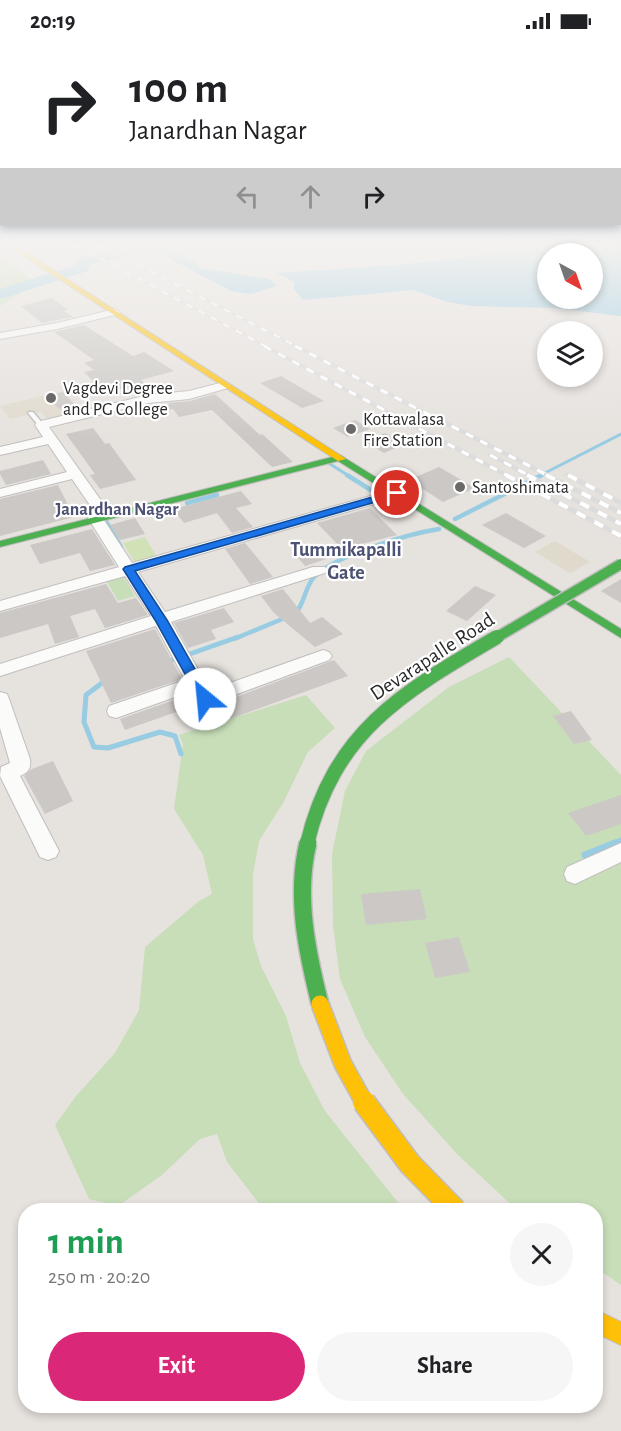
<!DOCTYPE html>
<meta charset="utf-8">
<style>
body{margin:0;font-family:"Alegreya Sans",sans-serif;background:#f6f6f6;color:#202124;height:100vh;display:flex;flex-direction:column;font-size:22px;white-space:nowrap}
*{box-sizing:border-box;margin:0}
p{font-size:20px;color:#757577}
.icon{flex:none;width:33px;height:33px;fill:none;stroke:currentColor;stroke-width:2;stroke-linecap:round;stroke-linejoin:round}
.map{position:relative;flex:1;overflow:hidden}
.drawer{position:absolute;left:18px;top:1161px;width:585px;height:210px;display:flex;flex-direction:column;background:#fff;border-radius:24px;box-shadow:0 3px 9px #0003}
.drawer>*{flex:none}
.hud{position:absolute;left:0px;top:0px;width:621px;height:183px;box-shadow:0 3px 9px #0003;background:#fff;color:#202124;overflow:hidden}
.needle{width:39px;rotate:140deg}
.buttons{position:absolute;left:537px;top:201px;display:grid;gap:12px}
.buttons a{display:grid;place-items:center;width:66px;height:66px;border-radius:50%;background:#fff;box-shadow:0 3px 9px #0003;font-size:30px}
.pin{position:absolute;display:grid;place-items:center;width:51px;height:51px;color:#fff;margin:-26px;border:3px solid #fff;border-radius:50%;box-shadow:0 2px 6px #0007}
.me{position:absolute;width:66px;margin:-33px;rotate:332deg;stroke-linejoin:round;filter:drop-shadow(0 0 4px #0008)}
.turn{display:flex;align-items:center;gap:21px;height:126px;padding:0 30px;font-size:27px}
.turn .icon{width:78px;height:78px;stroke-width:2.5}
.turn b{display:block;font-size:42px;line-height:51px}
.lanes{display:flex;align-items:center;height:57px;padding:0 30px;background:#0003;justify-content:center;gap:30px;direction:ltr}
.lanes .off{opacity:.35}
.round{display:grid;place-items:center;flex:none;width:63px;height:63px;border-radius:32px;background:#f6f6f6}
.summary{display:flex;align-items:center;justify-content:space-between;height:102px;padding:0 30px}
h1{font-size:36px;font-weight:600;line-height:45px;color:#1e9e55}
.action{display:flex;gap:12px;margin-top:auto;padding:12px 30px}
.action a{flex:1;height:69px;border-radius:36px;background:#db2777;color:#fff;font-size:24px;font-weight:600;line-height:69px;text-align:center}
.action a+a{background:#f6f6f6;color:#202124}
.status{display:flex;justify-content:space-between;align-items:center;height:42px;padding:0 30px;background:#fff;direction:ltr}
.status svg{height:16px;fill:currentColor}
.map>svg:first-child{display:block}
</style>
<div class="status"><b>20:19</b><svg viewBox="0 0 49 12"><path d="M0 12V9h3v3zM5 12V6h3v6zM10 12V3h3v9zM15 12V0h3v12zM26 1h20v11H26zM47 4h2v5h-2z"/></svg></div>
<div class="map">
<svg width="621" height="1389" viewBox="0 0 621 1389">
<rect width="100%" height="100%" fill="#e6e2de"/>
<g fill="#e0dacd">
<path d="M64,349L82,370L48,378L41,370L10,377L0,364Z"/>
<path d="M555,499L590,520L570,531L535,510Z"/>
</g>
<g fill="#c8deb9">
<path d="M0,213L36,242L0,264Z"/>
<path d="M124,535L135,554L118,559L107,540Z"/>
<path d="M509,615L621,733V1243L596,1226V1168H517L458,1113L403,1052L365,995L340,937L333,884L332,812L345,749L366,709L449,645Z"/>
<path d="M306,653L335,686L308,710L283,761L259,799L253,833V897L261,924L286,974L300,1021L325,1069L404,1168H264L227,1120L217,1092L200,1097L162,1133L118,1164L89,1157L55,1083L76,1054L115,1011L139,968L145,905L199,859L212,852L203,813L174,767L183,702L179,693Z"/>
</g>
<path fill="#d1e2b7" d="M145,495L157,515L135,521L123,501Z"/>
<g fill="#97cce2" fill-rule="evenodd">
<path d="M143,203H167L196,220L201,226L269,237L277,244L251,252L231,249Z"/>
<path d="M517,203H621V274L554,266L471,264L448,260L413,248L303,258L294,247V240L276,231L409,222L469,215ZM548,212H592V256H548Z"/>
</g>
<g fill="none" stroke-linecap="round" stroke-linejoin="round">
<g stroke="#97cce2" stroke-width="3">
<path d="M330,422L349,434"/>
<path d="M539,434L621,392"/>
</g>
<g stroke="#97cce2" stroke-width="4.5">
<path d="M347,433L374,450"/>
<path d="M187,461L217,453"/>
<path d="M455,477L542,433"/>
<path d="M105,478L121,505"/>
<path d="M296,571C305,560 305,544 315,534C337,513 408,492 439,487"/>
<path d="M234,597L287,575"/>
</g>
<g stroke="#97cce2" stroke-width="5">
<path d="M167,620L238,595"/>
<path d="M106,638L86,653L84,680L94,705L108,706L160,690L175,694L181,712"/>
<path d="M611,802L621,798"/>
</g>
<path stroke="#97cce2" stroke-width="7" d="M585,813L615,801"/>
<path fill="#97cce2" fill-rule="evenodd" d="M137,203H152L153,205L151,208L91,222L88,229L0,257V247L76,223L80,216Z"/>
</g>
<g fill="#cbc8c5">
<path d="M52,256L68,268L64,269L73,275L42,281L21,264Z"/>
<path d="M84,283L133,314L144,310L174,329L141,338L155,350L140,353L133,344L105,351L84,330L94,328L84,321L94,318L54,290Z"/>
<path d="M281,334L324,359L302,366L260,341Z"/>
<path d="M63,350L74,363L59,367L48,354Z"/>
<path d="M215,352L260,393L262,392L293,420L272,425L212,368L179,375L173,367L154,371L148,363H170L168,361L190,359Z"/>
<path d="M355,378L370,387L348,395L333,386Z"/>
<path d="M93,386L105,402L109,401L136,438L100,447L90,433L95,432L66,392Z"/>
<path d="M385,391L405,402L384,411L364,399Z"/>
<path d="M43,418L51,432L6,443L0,432V429Z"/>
<path d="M439,425L475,446L443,460L409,438Z"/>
<path d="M58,443L74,475L0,494V457Z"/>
<path d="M241,449L252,462L236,466L253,485L232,491L217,471L184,481L173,467Z"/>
<path d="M370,466L397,493L342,507L317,481Z"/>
<path d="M506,471L546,494L524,506L482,483Z"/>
<path d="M135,476L145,492L120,498L110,483Z"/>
<path d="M92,487L115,523L90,529L80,511L40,522L30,503Z"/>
<path d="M245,501L260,519L273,535L250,542L225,507Z"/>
<path d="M314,503L326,517L305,524L293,510Z"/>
<path d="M621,537V561L601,549Z"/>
<path d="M106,542L118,561L136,556L148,573L105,586L95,567L70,574L79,595L55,602L48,582L0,596V571Z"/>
<path d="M475,544L496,553L467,579L446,569Z"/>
<path d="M283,547L310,581L322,575L343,592L315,605L274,571L261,554Z"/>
<path d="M224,566L234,580L211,588L216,597L188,606L174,581Z"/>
<path d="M155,587L182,637L111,661L86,609Z"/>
<path d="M334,618L348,634L230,677L220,661Z"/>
<path d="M191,652L196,663L125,688L120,677Z"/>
<path d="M571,669L592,698L574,702L553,674Z"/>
<path d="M53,719L73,759L45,772L24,734L32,727Z"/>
<path d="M621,753V782L586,794L568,771Z"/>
<path d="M420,847L427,877L366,883L361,852Z"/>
<path d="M459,895L470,930L435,936L425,901Z"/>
</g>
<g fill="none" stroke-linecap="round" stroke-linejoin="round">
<defs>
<path id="lane" d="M29,370H33L43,382V384H39L28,371Z"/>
<g id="street">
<path d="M115,267L120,270L119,272L57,287L0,297V291L57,281Z"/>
<path d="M224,340L230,344L228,346L189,357L148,361L49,385L112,474L110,477L104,478L132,521L392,448H402L404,451L402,454L138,530L165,570L313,525H325L327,528L325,531L171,580L210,648L323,608L329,610L332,614L329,618L205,664L198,662L192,649L116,676L109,674L107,669L109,664L185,638L156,584L0,634V622L151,574L125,534L0,569V559L119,525L88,476L90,473L96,472L72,437L0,455V447L67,430L48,402L0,413V405L43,395L35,383L37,380L148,353L189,349Z"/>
<path d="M0,650L7,652L9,657L30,717C31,727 29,730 20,734L59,809L56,815L48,818L40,815L0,734L1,725L10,721L0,686Z"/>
<path d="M621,801V820L575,842L567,839L564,832L567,825Z"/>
</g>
<path id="fast" d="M340,413L621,587V596L338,419L0,505V499Z"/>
<g id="slow">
<path d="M7,203H14L346,417L338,419Z"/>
<path d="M596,1268L621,1280V1303L596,1291Z"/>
</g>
</defs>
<use href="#lane" stroke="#c0bebf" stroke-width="3"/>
<use href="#street" stroke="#c0bebf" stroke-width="2"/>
<use href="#fast" stroke="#c0bebf" stroke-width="2"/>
<use href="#slow" stroke="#c0bebf" stroke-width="2"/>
<use href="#lane" fill="#fbfbfa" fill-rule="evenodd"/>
<use href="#street" fill="#fbfbfa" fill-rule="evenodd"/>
<use href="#fast" fill="#4caf50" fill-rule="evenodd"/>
<use href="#slow" fill="#ffc107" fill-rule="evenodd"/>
<defs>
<g id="rail-far2">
<path d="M75,203L267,305"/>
<path d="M99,203L298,305"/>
</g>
<g id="rail-far1">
<path d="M264,304L508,434"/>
<path d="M295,304L549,434"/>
<path d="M490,413L530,434"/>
</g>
<g id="rail">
<path d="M506,433L621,494"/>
<path d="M527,433L621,482"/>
<path d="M546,433L621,471"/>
<path d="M568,433L621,461"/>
</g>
</defs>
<use href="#rail-far2" stroke="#dddcdd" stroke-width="3"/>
<use href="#rail-far1" stroke="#dddcdd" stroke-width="4.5"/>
<use href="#rail" stroke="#dddcdd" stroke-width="5"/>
<use href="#rail-far2" stroke="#fff" stroke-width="2" stroke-dasharray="7" stroke-linecap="butt"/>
<use href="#rail-far1" stroke="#fff" stroke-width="3" stroke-dasharray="8" stroke-linecap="butt"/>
<use href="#rail" stroke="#fff" stroke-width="4" stroke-dasharray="10" stroke-linecap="butt"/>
<defs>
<path id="fast-bridge-far2" d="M494,597L621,522"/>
<path id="fast-bridge-far1" d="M307,802C334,689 403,650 497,595"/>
<path id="fast-bridge" d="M308,801C295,854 307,910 320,962"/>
<path id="slow-bridge-far1" d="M320,962L343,1022L365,1062"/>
<path id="slow-bridge" d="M364,1060L410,1122L455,1168"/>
</defs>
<use href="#fast-bridge-far2" stroke="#c0bebf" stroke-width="13" stroke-linecap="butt"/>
<use href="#fast-bridge-far1" stroke="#c0bebf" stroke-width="16" stroke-linecap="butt"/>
<use href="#fast-bridge" stroke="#c0bebf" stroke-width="20" stroke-linecap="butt"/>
<use href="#slow-bridge-far1" stroke="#c0bebf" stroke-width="20" stroke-linecap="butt"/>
<use href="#slow-bridge" stroke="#c0bebf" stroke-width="25" stroke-linecap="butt"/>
<use href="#fast-bridge-far2" stroke="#4caf50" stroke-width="10"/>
<use href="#fast-bridge-far1" stroke="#4caf50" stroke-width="14"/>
<use href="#fast-bridge" stroke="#4caf50" stroke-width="17"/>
<use href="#slow-bridge-far1" stroke="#ffc107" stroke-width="17"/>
<use href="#slow-bridge" stroke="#ffc107" stroke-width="22"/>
</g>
<linearGradient id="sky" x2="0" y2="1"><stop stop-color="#87bee6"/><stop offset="0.51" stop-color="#f4f2f0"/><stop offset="1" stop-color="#f4f2f0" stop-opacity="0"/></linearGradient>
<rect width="621" height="397" fill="url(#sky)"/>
<path fill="#1a73e8" stroke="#114b97" stroke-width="1.5" d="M397,448L402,451L400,453L135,529L167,578L212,657L210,661H201L155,578L123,527L125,525Z"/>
<g fill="#6a6968" stroke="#fff" stroke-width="2">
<circle cx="51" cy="356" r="6"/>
<circle cx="351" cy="387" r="6"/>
<circle cx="460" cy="445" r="6"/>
</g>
<g text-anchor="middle" stroke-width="4.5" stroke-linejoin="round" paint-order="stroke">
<g font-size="18" fill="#282828" stroke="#fff" text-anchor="start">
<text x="63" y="352">Vagdevi Degree<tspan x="63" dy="21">and PG College</tspan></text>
<text x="363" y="383">Kottavalasa<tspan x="363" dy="21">Fire Station</tspan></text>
<text x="472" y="451">Santoshimata</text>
</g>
<g font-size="18" font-weight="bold" fill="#4d5274" stroke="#fff">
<text x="117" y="473">Janardhan Nagar</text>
</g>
<g font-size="20" font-weight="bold" fill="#4d5274" stroke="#fff">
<text x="346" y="514">Tummikapalli<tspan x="346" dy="23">Gate</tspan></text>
</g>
<g font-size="21" fill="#282828" stroke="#fff">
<text transform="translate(432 614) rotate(-33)" y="7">Devarapalle Road</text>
</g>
</g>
</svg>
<div class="buttons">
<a><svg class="needle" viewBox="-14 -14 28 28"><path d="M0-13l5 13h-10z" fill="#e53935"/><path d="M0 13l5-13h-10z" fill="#757577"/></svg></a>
<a><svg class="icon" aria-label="layers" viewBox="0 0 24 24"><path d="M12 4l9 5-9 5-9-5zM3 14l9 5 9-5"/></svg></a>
</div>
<div class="pin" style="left:397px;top:451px;background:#d93025"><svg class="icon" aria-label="arrive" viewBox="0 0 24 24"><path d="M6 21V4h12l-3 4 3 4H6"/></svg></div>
<svg class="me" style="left:205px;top:657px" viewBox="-20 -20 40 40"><circle r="19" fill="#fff"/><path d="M0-13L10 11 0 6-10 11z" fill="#1a73e8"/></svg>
<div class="hud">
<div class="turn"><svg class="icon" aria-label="right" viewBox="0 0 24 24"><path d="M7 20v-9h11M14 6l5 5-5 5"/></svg><div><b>100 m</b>Janardhan Nagar</div></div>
<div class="lanes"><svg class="icon off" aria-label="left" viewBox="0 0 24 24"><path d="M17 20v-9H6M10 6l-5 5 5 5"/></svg><svg class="icon off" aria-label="ahead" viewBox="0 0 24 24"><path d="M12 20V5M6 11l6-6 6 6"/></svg><svg class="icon" aria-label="right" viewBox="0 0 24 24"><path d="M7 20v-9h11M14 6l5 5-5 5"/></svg></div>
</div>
<section class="drawer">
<div class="summary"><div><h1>1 min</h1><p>250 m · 20:20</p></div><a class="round"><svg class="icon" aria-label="close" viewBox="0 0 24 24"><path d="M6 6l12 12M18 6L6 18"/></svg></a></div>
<div class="action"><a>Exit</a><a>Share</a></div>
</section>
</div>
